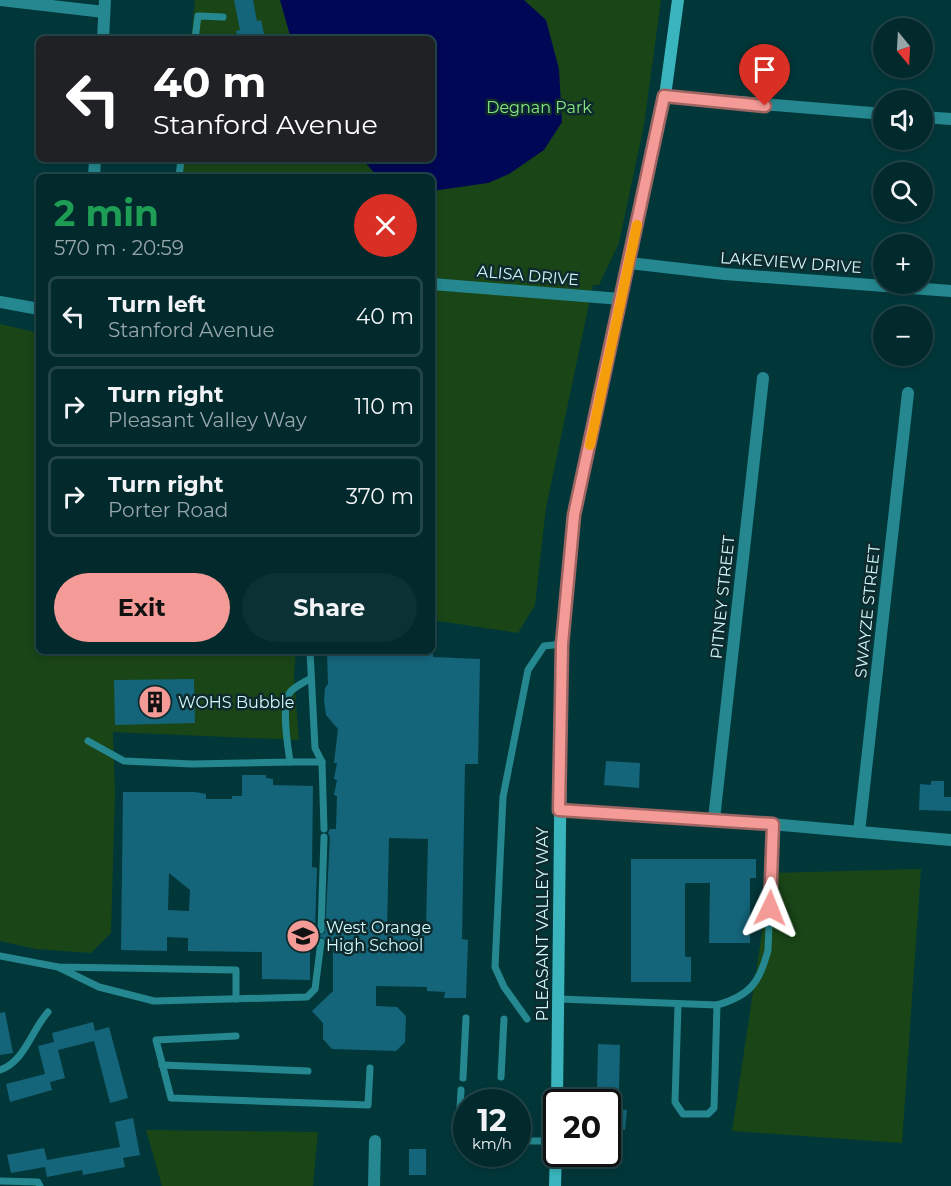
<!DOCTYPE html>
<meta charset="utf-8">
<style>
body{margin:0;font-family:Montserrat,sans-serif;background:#0c3134;color:#f1f3f6;height:100vh;display:flex;flex-direction:column;font-size:22px;white-space:nowrap}
*{box-sizing:border-box;margin:0}
p{font-size:20px;color:#96a6a9}
.icon{flex:none;width:33px;height:33px;fill:none;stroke:currentColor;stroke-width:2;stroke-linecap:round;stroke-linejoin:round}
.map{position:relative;flex:1;overflow:hidden}
.panel{position:absolute;left:36px;top:174px;width:399px;height:480px;display:flex;flex-direction:column;background:#02292c;border-radius:9px;box-shadow:0 3px 9px #0003,0 0 0 2px #234548}
.panel>*{flex:none}
.guide{position:absolute;left:36px;top:36px;width:399px;height:126px;border-radius:9px;box-shadow:0 3px 9px #0003,0 0 0 2px #234548;background:#202124;color:#fff;overflow:hidden}
.needle{width:39px;rotate:162deg}
.fabs{position:absolute;left:873px;top:18px;display:grid;gap:12px}
.fabs a{display:grid;place-items:center;width:60px;height:60px;border-radius:50%;background:#02292c;box-shadow:0 3px 9px #0003,0 0 0 2px #234548;font-size:30px}
.speed{position:absolute;left:453px;top:1089px;display:flex;gap:12px;font-size:30px;font-weight:700;text-align:center}
.speed>*{display:grid;place-content:center;width:78px;height:78px;border-radius:50%;background:#02292c;box-shadow:0 3px 9px #0003,0 0 0 2px #234548;line-height:1}
.speed small{font-size:15px;font-weight:400}
.speed .limit{border:3px solid #111;border-radius:9px;background:#fff;color:#111}
.pin{position:absolute;display:grid;place-items:center;width:51px;height:51px;color:#fff;margin:-62px -26px;border-radius:50% 50% 50% 0;rotate:-45deg;box-shadow:0 0 6px #0007}
.pin .icon{rotate:45deg}
.me{position:absolute;width:66px;margin:-33px;rotate:2deg;stroke-linejoin:round;filter:drop-shadow(0 0 4px #0008)}
.turn{display:flex;align-items:center;gap:21px;height:126px;padding:0 18px;font-size:27px}
.turn .icon{width:78px;height:78px;stroke-width:2.5}
.turn b{display:block;font-size:42px;line-height:51px}
.round{display:grid;place-items:center;flex:none;width:63px;height:63px;border-radius:32px;background:#0c3134}
.headline{display:flex;align-items:center;justify-content:space-between;height:102px;padding:0 18px}
h1{font-size:36px;font-weight:700;line-height:45px;color:#1e9e55}
.button{display:flex;gap:12px;margin-top:auto;padding:12px 18px}
.button a{flex:1;height:69px;border-radius:36px;background:#f59b97;color:#111;font-size:24px;font-weight:700;line-height:69px;text-align:center}
.button a+a{background:#0c3134;color:#f1f3f6}
ul{padding:0;list-style:none}
li{display:flex;align-items:center;gap:18px;height:81px;margin:0 12px 9px;padding:0 6px;border:3px solid #234548;border-radius:9px}
li div{flex:1}
li b{display:block;font-size:22px}
li em{font-style:normal}
.map>svg:first-child{display:block}
</style>
<div class="map">
<svg width="951" height="1186" viewBox="0 0 951 1186">
<rect width="100%" height="100%" fill="#02373a"/>
<g fill="#194517">
<path d="M195,0H661L644,125L619,243L599,285H593L546,508L535,605L518,633L432,620V177H176L178,159H432V39H191Z"/>
<path d="M0,324L39,333V651H296L294,676L299,740L113,732L115,792L111,933L91,953L36,949L0,941Z"/>
<path d="M921,869L902,1143L732,1131L771,873Z"/>
<path d="M146,1130L318,1132L313,1186H162Z"/>
</g>
<path fill="#000754" d="M280,0H524L546,20L559,69L562,122L544,150L509,174L488,183L432,191V177H378L362,159H432V39H291Z"/>
<g fill="#14647a" fill-rule="evenodd">
<path d="M234,0H253L257,21L261,20L265,39H238L236,31L240,30Z"/>
<path d="M327,651H433V657L480,659L478,764H465L462,939L468,940L466,998H444L445,992L427,991V987L376,986V1006L397,1007L406,1016L405,1042L396,1051L332,1049L323,1039V1023L312,1011L333,991V942H327L322,937L317,938L315,942H310V980L262,979V952L188,951V938L167,937V951L121,950L123,792H195L206,794V799H232V796H242V775H266V778L273,779V785L313,786L312,867L317,868L315,930L319,935L325,933L330,837L328,833L330,829H336L337,796L334,795L337,780L334,779L337,763H334L338,729L326,715L324,701L325,688L328,684ZM389,838L428,839L426,931H387ZM169,873L190,890L189,911L168,910Z"/>
<path d="M194,679L195,723L115,725L114,680Z"/>
<path d="M606,761L640,763L639,788L604,785Z"/>
<path d="M931,781H944V797H951V811L919,810L920,784L931,785Z"/>
<path d="M631,859H756V878H750V943H709L710,883H685V957H691V982H631Z"/>
<path d="M5,1012L13,1053L0,1055V1013Z"/>
<path d="M93,1022L95,1031L109,1027L128,1098L110,1103L94,1041L58,1050L65,1078L50,1082L52,1090L10,1102L6,1084L45,1074L38,1046L54,1042L52,1033Z"/>
<path d="M598,1044L620,1045L619,1089H597Z"/>
<path d="M608,1108L627,1110L625,1130L608,1128Z"/>
<path d="M133,1118L140,1155L123,1158L125,1167L83,1175L82,1170L47,1177L45,1167L11,1173L7,1155L44,1148L47,1160L120,1147L115,1122Z"/>
<rect x="409" y="1149" width="17" height="26"/>
</g>
<g fill="none" stroke-linecap="round" stroke-linejoin="round">
<g stroke="#25878f" stroke-width="7">
<path d="M195,39L198,16L223,17"/>
<path d="M179,177L181,159"/>
<path d="M310,651L315,748L322,762L324,829"/>
<path d="M88,741L124,761L192,764L290,762C288,747 280,702 291,691C296,686 305,682 311,678"/>
<path d="M290,762H322"/>
<path d="M321,930L324,837"/>
<path d="M0,956L58,967L236,970V999"/>
<path d="M58,967L99,987L154,1001L307,997L315,989L321,942"/>
<path d="M559,999L717,1005C750,996 760,982 768,950L773,824"/>
<path d="M678,1005L675,1102L683,1114H708L714,1108L717,1005"/>
<path d="M527,1019L504,987L495,967L503,797L528,670L544,646L562,644"/>
<path d="M236,1036L156,1040L171,1098L368,1105L370,1068"/>
<path d="M162,1065L308,1071"/>
<path d="M0,1070C25,1061 31,1031 48,1012"/>
<path d="M501,1077L504,1019"/>
<path d="M463,1078L466,1018"/>
<path d="M461,1090L459,1128L466,1135"/>
<path d="M518,1141H556"/>
<path d="M0,1181L38,1182L40,1186"/>
</g>
<g stroke="#25878f" stroke-width="12">
<path d="M0,0L104,12"/>
<path d="M103,39L105,0"/>
<path d="M665,96L884,114"/>
<path d="M922,117L951,119"/>
<path d="M94,177L95,159"/>
<path d="M629,263L725,274L951,291"/>
<path d="M432,284L621,299"/>
<path d="M0,302L39,309"/>
<path d="M559,810L714,819L951,840"/>
<path d="M714,819L763,378"/>
<path d="M859,832L908,393"/>
<path d="M374,1186L375,1141"/>
</g>
<g stroke="#3ab5be" stroke-width="12">
<path d="M557,1102L562,644L574,515L665,96L678,0"/>
<path d="M555,1186L556,1150"/>
</g>
</g>
<g fill="none" stroke-linecap="round" stroke-linejoin="round">
<defs>
<path id="route" d="M765,106L664,96L574,515L562,644L559,810L773,824L770,908"/>
</defs>
<use href="#route" stroke="#9f6562" stroke-width="15"/>
<use href="#route" stroke="#f59b97" stroke-width="10"/>
<path stroke="#f59e0b" stroke-width="10" d="M590,445L637,225"/>
</g>
<defs>
<symbol id="building-disc" viewBox="-11 -11 22 22"><circle r="9.5" fill="#f59b97" stroke="#0e2a2d"/><path d="M-4-6H4V6H1V3H-1V6H-4ZM-2.5-4.3h1.7v1.8h-1.7ZM.8-4.3h1.7v1.8H.8ZM-2.5-1h1.7V.8h-1.7ZM.8-1h1.7V.8H.8Z" fill="#111"/></symbol>
<symbol id="school-disc" viewBox="-11 -11 22 22"><circle r="9.5" fill="#f59b97" stroke="#0e2a2d"/><path d="M0-5L7-2L0 1L-7-2ZM-4 1L0 2.5L4 1V4Q0 6-4 4Z" fill="#111"/></symbol>
</defs>
<g fill-rule="evenodd">
<use href="#building-disc" x="136" y="683" width="38" height="38"/>
<use href="#school-disc" x="284" y="917" width="38" height="38"/>
</g>
<g text-anchor="middle" stroke-width="5" stroke-linejoin="round" paint-order="stroke">
<g font-size="16" fill="#89e882" stroke="#0e2a2d">
<text x="539" y="113">Degnan Park</text>
</g>
<g font-size="16" fill="#d0fafd" stroke="#0e2a2d">
<text transform="translate(791 262) rotate(4)" y="6">LAKEVIEW DRIVE</text>
<text transform="translate(528 275) rotate(5)" y="6">ALISA DRIVE</text>
<text transform="translate(722 597) rotate(-84)" y="6">PITNEY STREET</text>
<text transform="translate(867 611) rotate(-84)" y="6">SWAYZE STREET</text>
<text transform="translate(542 924) rotate(-90)" y="6">PLEASANT VALLEY WAY</text>
</g>
<g font-size="16" fill="#d0fafd" stroke="#0e2a2d" text-anchor="start">
<text x="178" y="708">WOHS Bubble</text>
<text x="326" y="933">West Orange<tspan x="326" dy="18">High School</tspan></text>
</g>
</g>
</svg>
<div class="fabs">
<a><svg class="needle" viewBox="-14 -14 28 28"><path d="M0-13l5 13h-10z" fill="#e53935"/><path d="M0 13l5-13h-10z" fill="#96a6a9"/></svg></a>
<a><svg class="icon" aria-label="sound" viewBox="0 0 24 24"><path d="M4 9h4l5-4v14l-5-4H4zM17 9q2 3 0 6"/></svg></a>
<a><svg class="icon" aria-label="search" viewBox="0 0 24 24"><circle cx="10" cy="10" r="6"/><path d="M15 15l6 6"/></svg></a>
<a>+</a>
<a>−</a>
</div>
<div class="speed"><div>12<small>km/h</small></div><div class="limit">20</div></div>
<div class="pin" style="left:765px;top:106px;background:#d93025"><svg class="icon" aria-label="arrive" viewBox="0 0 24 24"><path d="M6 21V4h12l-3 4 3 4H6"/></svg></div>
<svg class="me" style="left:770px;top:908px" viewBox="-20 -20 40 40"><path d="M0-17L14 15 0 8-14 15z" fill="#f59b97" stroke="#fff" stroke-width="4"/></svg>
<div class="guide">
<div class="turn"><svg class="icon" aria-label="left" viewBox="0 0 24 24"><path d="M17 20v-9H6M10 6l-5 5 5 5"/></svg><div><b>40 m</b>Stanford Avenue</div></div>
</div>
<section class="panel">
<div class="headline"><div><h1>2 min</h1><p>570 m · 20:59</p></div><a class="round" style="background:#d93025;color:#fff"><svg class="icon" aria-label="close" viewBox="0 0 24 24"><path d="M6 6l12 12M18 6L6 18"/></svg></a></div>
<ul>
<li><svg class="icon" aria-label="left" viewBox="0 0 24 24"><path d="M17 20v-9H6M10 6l-5 5 5 5"/></svg><div><b>Turn left</b><p>Stanford Avenue</p></div><em>40 m</em></li>
<li><svg class="icon" aria-label="right" viewBox="0 0 24 24"><path d="M7 20v-9h11M14 6l5 5-5 5"/></svg><div><b>Turn right</b><p>Pleasant Valley Way</p></div><em>110 m</em></li>
<li><svg class="icon" aria-label="right" viewBox="0 0 24 24"><path d="M7 20v-9h11M14 6l5 5-5 5"/></svg><div><b>Turn right</b><p>Porter Road</p></div><em>370 m</em></li>
</ul>
<div class="button"><a>Exit</a><a>Share</a></div>
</section>
</div>
